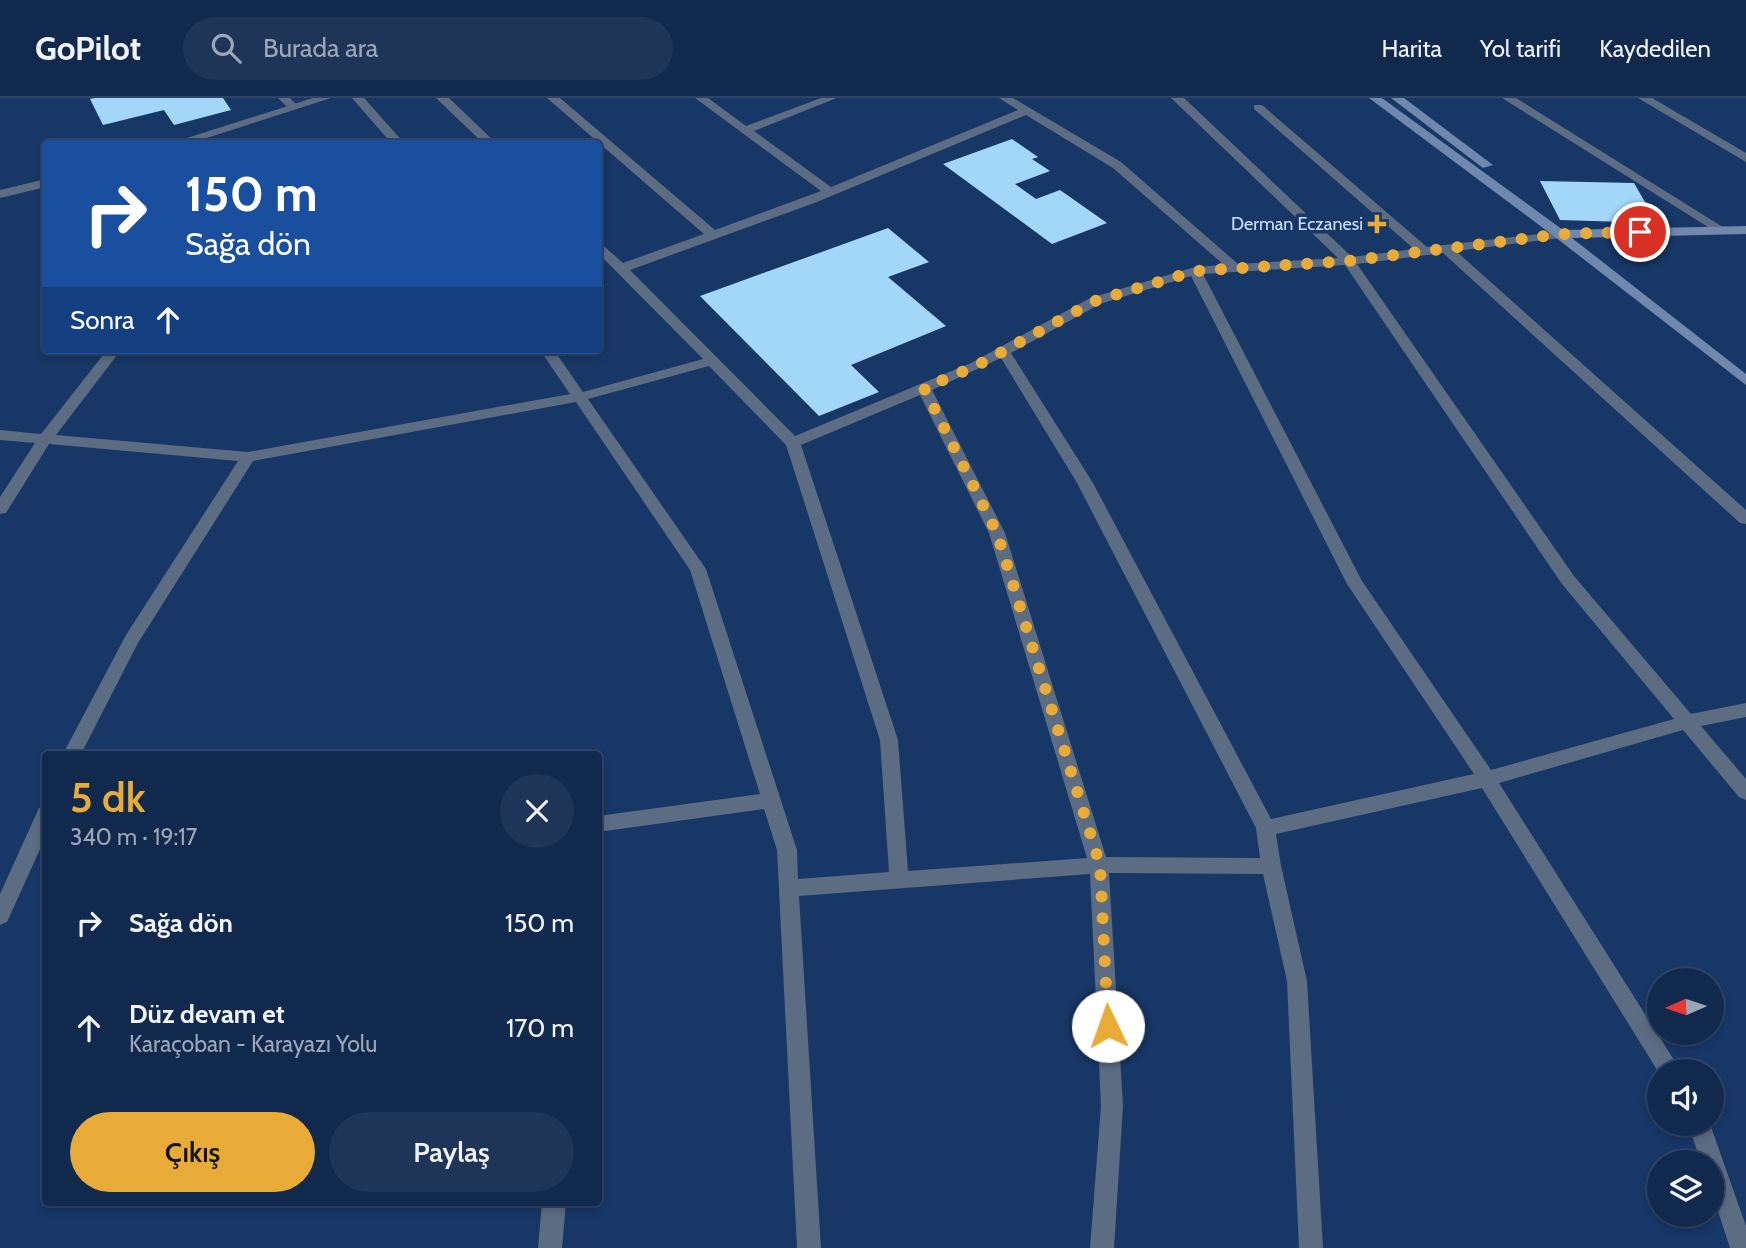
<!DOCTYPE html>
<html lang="tr">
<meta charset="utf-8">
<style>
body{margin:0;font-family:Cabin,sans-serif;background:#1e3557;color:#f1f3f6;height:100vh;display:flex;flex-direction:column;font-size:26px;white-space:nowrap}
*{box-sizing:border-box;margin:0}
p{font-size:23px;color:#9ca6b6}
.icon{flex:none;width:38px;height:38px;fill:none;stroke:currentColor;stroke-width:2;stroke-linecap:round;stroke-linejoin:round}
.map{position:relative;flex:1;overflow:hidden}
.panel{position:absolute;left:42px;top:653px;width:560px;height:455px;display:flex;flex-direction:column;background:#11294d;border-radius:7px;box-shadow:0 4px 10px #0003,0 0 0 2px #304565}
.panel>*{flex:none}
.top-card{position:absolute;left:42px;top:42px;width:560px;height:214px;border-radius:7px;box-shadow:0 4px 10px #0003,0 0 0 2px #304565;background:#1a4fa0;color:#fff;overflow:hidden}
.needle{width:46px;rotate:267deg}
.fabs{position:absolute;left:1647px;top:870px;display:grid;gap:14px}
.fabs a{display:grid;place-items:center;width:77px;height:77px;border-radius:50%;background:#11294d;box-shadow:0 4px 10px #0003,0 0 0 2px #304565;font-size:35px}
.pin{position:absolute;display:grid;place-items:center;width:60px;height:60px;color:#fff;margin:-30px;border:4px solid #fff;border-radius:50%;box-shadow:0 2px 7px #0007}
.me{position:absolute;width:77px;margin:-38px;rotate:357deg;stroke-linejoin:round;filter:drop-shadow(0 0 5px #0008)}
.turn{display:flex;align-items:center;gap:24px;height:147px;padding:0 28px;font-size:32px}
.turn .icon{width:91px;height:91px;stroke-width:2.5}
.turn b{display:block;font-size:49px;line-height:60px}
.then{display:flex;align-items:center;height:66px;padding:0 28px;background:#0003;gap:14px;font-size:26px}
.round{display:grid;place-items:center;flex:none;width:74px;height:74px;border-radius:37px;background:#1e3557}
.overview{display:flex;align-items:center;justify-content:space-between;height:119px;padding:0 28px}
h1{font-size:42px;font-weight:600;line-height:52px;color:#e9ab38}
.button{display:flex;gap:14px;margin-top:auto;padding:14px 28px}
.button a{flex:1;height:80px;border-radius:42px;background:#e9ab38;color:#111;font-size:28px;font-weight:600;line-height:80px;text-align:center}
.button a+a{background:#1e3557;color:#f1f3f6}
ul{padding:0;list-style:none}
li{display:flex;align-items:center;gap:21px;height:105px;padding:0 28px}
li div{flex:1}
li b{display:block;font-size:26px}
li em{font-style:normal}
header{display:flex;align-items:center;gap:42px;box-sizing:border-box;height:98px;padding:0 35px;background:#11294d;border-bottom:2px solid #304565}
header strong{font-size:33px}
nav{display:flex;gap:38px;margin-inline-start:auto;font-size:24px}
.search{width:490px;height:63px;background:#1e3557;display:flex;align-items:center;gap:18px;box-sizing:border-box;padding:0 24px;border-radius:38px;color:#9ca6b6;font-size:26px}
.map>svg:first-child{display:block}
</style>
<header>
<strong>GoPilot</strong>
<div class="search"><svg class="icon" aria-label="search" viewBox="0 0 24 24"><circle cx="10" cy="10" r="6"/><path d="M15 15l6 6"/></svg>Burada ara</div>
<nav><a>Harita</a><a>Yol tarifi</a><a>Kaydedilen</a></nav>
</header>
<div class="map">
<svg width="1746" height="1150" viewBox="0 0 1746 1150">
<rect width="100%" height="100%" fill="#173767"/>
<g fill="#a2d7fa">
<path d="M95,0H223L231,12L174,27L164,12L103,27L90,1Z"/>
<path d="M1012,41L1038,59L1032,61L1050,73L1015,86L1036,101L1060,92L1107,125L1052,146L943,66Z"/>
<path d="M1540,83L1634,85L1657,125L1560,122Z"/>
<path d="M888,130L929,164L888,179L946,228L851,267L879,294L819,318L700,198Z"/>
</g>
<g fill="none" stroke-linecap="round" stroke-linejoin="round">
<g fill="#5c6c83" fill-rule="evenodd">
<path d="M278,0H290L299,9L289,11Z"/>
<path d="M352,0H364L405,46H392Z"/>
<path d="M436,0H449L497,46H484Z"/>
<path d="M547,0H560L715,132L821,93L695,0H708L746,28L821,0H837L754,33L831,89L1018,12L999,0H1013L1121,64L1238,166L1338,160L1171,0H1184L1352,159L1414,151L1254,11V7H1262L1427,149L1565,133L1566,136L1560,140L1456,153L1746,412V426L1740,425L1443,155L1357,166L1574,478L1691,616L1746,605V619L1701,628L1746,681V702L1739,699L1683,632L1499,685L1681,973L1659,975L1482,690L1276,736L1281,768L1307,883L1323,1150H1299L1287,883L1263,776L1109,775L1123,1008L1114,1150H1090L1101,1008L1090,776L799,798L821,1150H797L777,752L764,711L598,734V718L760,696L690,472L576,304L253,363L138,545L81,656H63L126,537L238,363L49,346L6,415L0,416V399L35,345L0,342V332L41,336L107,252H121L56,337L248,354L570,296L540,252H554L583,294L703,261L598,155V143L623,165L704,136ZM1026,17L1113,70L1224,167L1195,169L1090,200L971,265L795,338L630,172L817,104ZM1345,167L1562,486L1674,621L1491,672L1362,483L1203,176ZM1191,178L1347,486L1474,676L1271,721L1093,385L1011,255L1100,206ZM1001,260L1077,385L1256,730L1260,760L1106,759L1005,435L932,292ZM709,268L786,347L880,642L889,774L798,781L797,752L706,471L588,301ZM920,297L989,435L1087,760L908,773L898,642L801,347Z"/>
<path d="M1502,0H1516L1726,131L1720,135L1716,134Z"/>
<path d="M1638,0H1652L1746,55V64Z"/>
<path d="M46,708V738L7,824L0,827V796L39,710Z"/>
<path d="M1688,1026H1710L1746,1128V1150H1730L1712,1095V1064H1701Z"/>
<path d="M542,1104H566L562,1150H538Z"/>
</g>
<g fill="#5c6c83" fill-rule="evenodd">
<path d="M313,0H331L188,46H168Z"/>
<path d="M46,81V89L0,100V92Z"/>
</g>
<g fill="#6f88ac" fill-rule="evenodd">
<path d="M1369,0H1382L1563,132L1746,128V136L1572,140L1746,276V287L1555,139Z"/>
<path d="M1391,0H1404L1493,67L1483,70Z"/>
</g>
</g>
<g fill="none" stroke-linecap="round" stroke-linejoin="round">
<path stroke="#e9ab38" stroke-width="12" stroke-dasharray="0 21.6" d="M1108,928L1100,767L997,435L924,290L976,268L1095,203L1195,173L1349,163L1560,136L1640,134"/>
</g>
<path fill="#e9ab38" stroke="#173767" stroke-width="2.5" d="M1373.5 115.5h7v7h7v7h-7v7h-7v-7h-7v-7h7z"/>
<g text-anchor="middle" stroke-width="7" stroke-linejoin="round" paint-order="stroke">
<g font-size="18" fill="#cce0fd" stroke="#173767" text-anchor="end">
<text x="1363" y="132">Derman Eczanesi</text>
</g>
</g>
</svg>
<div class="fabs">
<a><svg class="needle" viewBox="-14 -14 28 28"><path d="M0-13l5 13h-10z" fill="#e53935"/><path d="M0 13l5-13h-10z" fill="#9ca6b6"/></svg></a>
<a><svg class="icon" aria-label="sound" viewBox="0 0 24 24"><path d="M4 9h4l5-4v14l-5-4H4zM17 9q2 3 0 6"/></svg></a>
<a><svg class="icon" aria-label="layers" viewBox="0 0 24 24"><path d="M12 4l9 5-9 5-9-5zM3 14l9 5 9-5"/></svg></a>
</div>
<div class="pin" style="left:1640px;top:134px;background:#d93025"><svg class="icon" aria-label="arrive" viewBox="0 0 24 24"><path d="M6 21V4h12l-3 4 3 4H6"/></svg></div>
<svg class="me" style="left:1108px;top:928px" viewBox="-20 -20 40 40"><circle r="19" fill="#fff"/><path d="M0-13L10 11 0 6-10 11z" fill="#e9ab38"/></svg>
<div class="top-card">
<div class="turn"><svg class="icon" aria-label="right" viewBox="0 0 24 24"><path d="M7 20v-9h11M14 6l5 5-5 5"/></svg><div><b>150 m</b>Sağa dön</div></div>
<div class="then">Sonra<svg class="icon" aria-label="ahead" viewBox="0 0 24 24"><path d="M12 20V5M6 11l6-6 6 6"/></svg></div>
</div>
<section class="panel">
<div class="overview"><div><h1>5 dk</h1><p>340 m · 19:17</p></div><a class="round"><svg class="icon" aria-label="close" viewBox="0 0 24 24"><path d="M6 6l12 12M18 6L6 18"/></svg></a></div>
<ul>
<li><svg class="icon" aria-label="right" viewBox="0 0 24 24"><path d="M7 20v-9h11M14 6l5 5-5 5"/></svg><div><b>Sağa dön</b></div><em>150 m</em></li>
<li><svg class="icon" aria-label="ahead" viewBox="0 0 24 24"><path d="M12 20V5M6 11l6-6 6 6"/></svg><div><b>Düz devam et</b><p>Karaçoban - Karayazı Yolu</p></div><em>170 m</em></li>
</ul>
<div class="button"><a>Çıkış</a><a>Paylaş</a></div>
</section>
</div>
